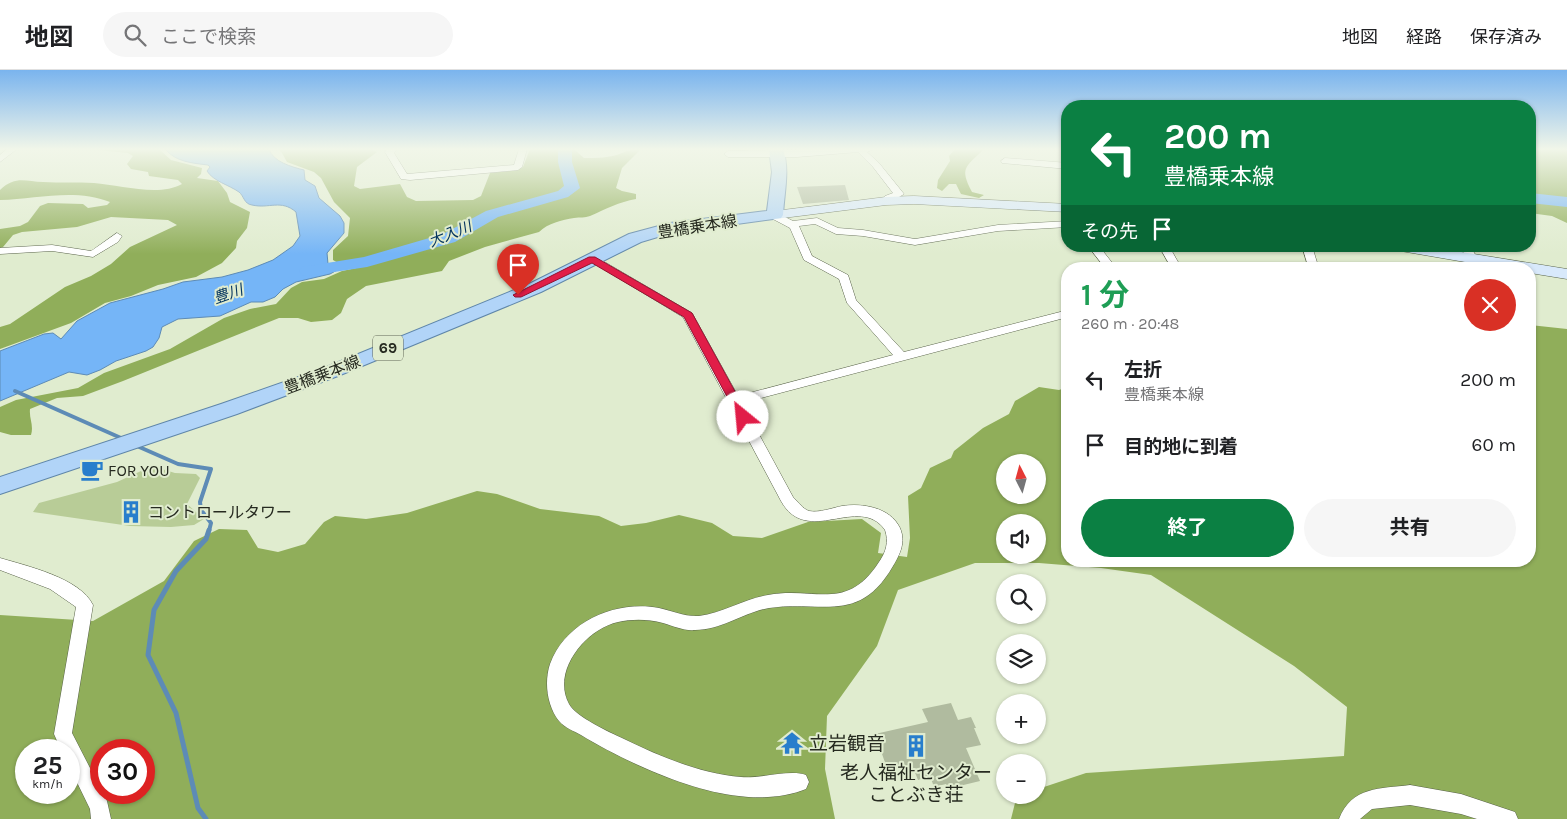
<!DOCTYPE html>
<html lang="ja">
<meta charset="utf-8">
<style>
body{margin:0;font-family:Karla,"Noto Sans JP",sans-serif;background:#f6f6f6;color:#202124;height:100vh;display:flex;flex-direction:column;font-size:19px;white-space:nowrap}
*{box-sizing:border-box;margin:0}
p{font-size:16px;color:#757577}
.icon{flex:none;width:28px;height:28px;fill:none;stroke:currentColor;stroke-width:2;stroke-linecap:round;stroke-linejoin:round}
.map{position:relative;flex:1;overflow:hidden}
.details{position:absolute;left:1061px;top:192px;width:475px;height:305px;display:flex;flex-direction:column;background:#fff;border-radius:20px;box-shadow:0 1px 4px #0004}
.details>*{flex:none}
.hud{position:absolute;left:1061px;top:30px;width:475px;height:152px;border-radius:20px;box-shadow:0 1px 4px #0004;background:#0b8043;color:#fff;overflow:hidden}
.needle{width:32px;rotate:354deg}
.controls{position:absolute;left:996px;top:384px;display:grid;gap:10px}
.controls a{display:grid;place-items:center;width:50px;height:50px;border-radius:50%;background:#fff;box-shadow:0 1px 4px #0004;font-size:25px}
.speed{position:absolute;left:15px;top:669px;display:flex;gap:10px;font-size:25px;font-weight:700;text-align:center}
.speed>*{display:grid;place-content:center;width:65px;height:65px;border-radius:50%;background:#fff;box-shadow:0 1px 4px #0004;line-height:1}
.speed small{font-size:12px;font-weight:400}
.speed .limit{border:8px solid #d22;background:#fff;color:#111}
.pin{position:absolute;display:grid;place-items:center;width:42px;height:42px;color:#fff;margin:-51px -21px;border-radius:50% 50% 50% 0;rotate:-45deg;box-shadow:0 0 5px #0007}
.pin .icon{rotate:45deg}
.me{position:absolute;width:55px;margin:-28px;rotate:332deg;stroke-linejoin:round;filter:drop-shadow(0 0 4px #0008)}
.turn{display:flex;align-items:center;gap:18px;height:105px;padding:0 20px;font-size:22px}
.turn .icon{width:65px;height:65px;stroke-width:2.5}
.turn b{display:block;font-size:35px;line-height:42px}
.then{display:flex;align-items:center;height:48px;padding:0 20px;background:#0003;gap:10px;font-size:19px}
.round{display:grid;place-items:center;flex:none;width:52px;height:52px;border-radius:26px;background:#f6f6f6}
.head{display:flex;align-items:center;justify-content:space-between;height:85px;padding:0 20px}
h1{font-size:30px;font-weight:700;line-height:38px;color:#1e9e55}
.primary-button{display:flex;gap:10px;margin-top:auto;padding:10px 20px}
.primary-button a{flex:1;height:58px;border-radius:30px;background:#0b8043;color:#fff;font-size:20px;font-weight:700;line-height:58px;text-align:center}
.primary-button a+a{background:#f6f6f6;color:#202124}
ul{padding:0;list-style:none}
li{display:flex;align-items:center;gap:15px;height:65px;padding:0 20px}
li div{flex:1}
li b{display:block;font-size:19px}
li em{font-style:normal}
header{display:flex;align-items:center;gap:30px;box-sizing:border-box;height:70px;padding:0 25px;background:#fff;border-bottom:1px solid #e0e0e0}
header strong{font-size:24px}
nav{display:flex;gap:28px;margin-inline-start:auto;font-size:18px}
.search{width:350px;height:45px;background:#f6f6f6;display:flex;align-items:center;gap:12px;box-sizing:border-box;padding:0 18px;border-radius:28px;color:#757577;font-size:19px}
.map>svg:first-child{display:block}
</style>
<header>
<strong>地図</strong>
<div class="search"><svg class="icon" aria-label="search" viewBox="0 0 24 24"><circle cx="10" cy="10" r="6"/><path d="M15 15l6 6"/></svg>ここで検索</div>
<nav><a>地図</a><a>経路</a><a>保存済み</a></nav>
</header>
<div class="map">
<svg width="1567" height="749" viewBox="0 0 1567 749">
<rect width="100%" height="100%" fill="#e0eccf"/>
<path fill="#b8cc97" d="M152,396L175,403L196,404L200,408L187,434L204,449L194,455L171,457L130,456L33,442L39,433L117,412Z"/>
<g fill="#90ae5a" fill-rule="evenodd">
<path d="M88,79H159L171,90L202,98L201,104L197,108L218,111L227,123L230,132L250,142L247,158L237,171L236,178L222,193L196,207L158,215L131,226L105,233L71,253L0,279V257L10,254L65,217L91,206L111,194L130,177L177,155L168,150L111,147L77,157L22,162L13,165L3,177L0,178V159L20,156L28,152L40,136L48,133L83,134L88,138L107,135L110,132C75,118 36,129 0,130V120C16,105 26,112 43,112C60,113 77,112 94,113C120,115 159,127 182,114L178,110L149,106L148,102L131,99L127,94L133,86L128,83Z"/>
<path d="M278,79H371L377,82L357,97L354,116L360,119L400,114L407,127L416,131L473,130L481,126L490,103L510,101L523,97L530,79H574L584,88C596,88 610,88 622,83C630,80 632,79 641,79L622,98L616,118L622,121L636,124V129C619,132 606,139 590,146C585,148 580,147 574,148C562,150 548,153 539,162L485,177L449,191L442,201L366,216L347,229L341,243L332,250L311,252L298,248H279L123,311L83,326L57,328L30,339C29,349 34,355 31,365H11L0,362V337L16,330L78,318L104,303L170,279L224,248L250,239L276,234L291,218L302,212L324,209L342,201L361,197L357,191L340,194L333,190V180L348,166L350,148L334,132L321,108L314,102L287,92L282,83Z"/>
<path d="M955,79H984C966,97 959,97 972,122L984,125L979,128L961,124L956,114H949L942,121L937,118L938,110L950,91L949,86Z"/>
<path d="M1530,79H1567V153L1552,146L1530,143Z"/>
<path d="M1530,255L1567,259V749H1011L1017,725H1038V719L1086,703L1344,686L1347,637L1294,596L1151,505L1101,498L1039,493H975L898,520L877,576L827,646L825,699L835,749H0V545L93,551L164,511L194,471L219,459L247,460L258,478L278,482L305,474L324,452L335,446L366,449L407,443L477,421L497,424L540,439L599,446L621,456L646,453L679,445L712,453L733,466L762,468L808,452L862,449L881,463L878,483L907,487L910,468L908,426L921,418L930,398L951,388L954,381L983,358L1009,344L1015,331L1039,317L1059,320L1067,317L1068,491H1530ZM1005,392H1038V425H1005ZM1005,452H1038V485H1005ZM26,680H69V722H26ZM101,680H144V722H101Z"/>
</g>
<path fill="#75b5f7" stroke="#5d8bb6" d="M165,79H269C273,92 292,97 304,100L305,110L315,116L319,128L340,146L344,153V163L327,183L328,194L337,195L339,199L330,204L296,212L283,219L275,227L263,232H251L220,246L178,249L162,257L159,268L153,277L146,281L116,291L100,300L87,305L69,302L0,331V281L44,264L53,263L61,269L77,251L110,233L163,219L183,212L222,207L248,200L273,190L293,176L300,166L296,142C281,129 269,139 252,135C244,134 244,126 239,122C229,115 213,111 207,101L210,97L208,95C192,93 176,92 165,79Z"/>
<g fill="none" stroke-linecap="round" stroke-linejoin="round">
<g stroke="#5d8bb6" stroke-width="4">
<path d="M15,321L121,368"/>
<path d="M137,376L178,394L211,399L200,432L201,440L211,453L209,461"/>
</g>
<path stroke="#5d8bb6" stroke-width="5" d="M206,749L198,738L176,643L148,585L154,540L176,501L206,469L209,460"/>
<g fill="#75b5f7" fill-rule="evenodd">
<path d="M558,79H572V92L580,118L568,127L498,147L455,172L367,197L308,206L302,205L299,201L302,197L364,187L443,164L486,141L558,121L564,116L558,92Z"/>
<path d="M1530,123L1567,127V137L1530,133Z"/>
</g>
</g>
<g fill="#b0bb9f">
<path d="M845,115L849,130L803,134L797,117Z"/>
<path d="M951,633L958,650L971,647L976,658H974L981,675L966,678L980,711L947,719L946,714L934,717L930,706L918,710L912,695L888,701L875,664L928,652L922,639Z"/>
</g>
<g fill="none" stroke-linecap="round" stroke-linejoin="round">
<defs>
<g id="minor">
<path d="M7,79H17L0,92V85Z"/>
<path d="M397,79L394,83L407,104L514,95L519,79H527L522,97L518,100L410,110L401,109L385,82L387,79Z"/>
<path d="M826,79H874L867,82L879,93L904,124L889,133H883L881,131L885,126L893,123L873,97L858,82L797,87H728L724,84L728,81Z"/>
<path d="M1005,88L1068,93V99L1002,93L1001,91Z"/>
<path d="M775,142L793,151L817,148L838,158L863,160L915,169L998,155L1068,151V157L998,161L915,175L863,166L836,164L815,154L799,156L812,186L848,205L856,230L904,282L1068,240V247L742,333L793,427C798,432 803,439 809,441C819,443 832,438 842,436C862,433 890,437 900,458C906,472 900,484 893,496C859,555 822,530 769,538C744,542 722,560 695,560C684,561 673,556 663,553C648,549 632,549 618,552C586,559 551,601 569,634C576,647 609,662 624,669C659,686 701,704 741,707C760,709 790,699 806,705L809,712L806,719C787,727 760,729 739,726C689,721 624,691 581,665C574,661 565,658 559,651C547,636 544,612 550,594C566,551 616,530 659,538C673,541 685,547 699,546C723,543 744,529 768,525C815,516 846,543 879,492C886,482 889,472 885,460C859,423 807,478 781,431L683,247L587,189L588,187H596L692,243L738,326L893,285L847,233L839,209L804,190L790,158L771,148L770,145Z"/>
<path d="M117,163L122,166L118,172L93,187L52,181L0,184V178L52,175L91,181Z"/>
<path d="M1088,176H1099L1117,199H1106Z"/>
<path d="M1159,176H1169L1182,199H1172Z"/>
<path d="M1302,176H1312L1319,199H1309Z"/>
<path d="M1460,176H1470L1484,199H1473Z"/>
<path d="M0,488C27,496 80,508 93,535L72,663L107,731L111,749H91L90,739L69,696V680H61L54,664L76,537L50,519L0,500Z"/>
<path d="M1410,715L1461,724L1515,742L1518,749H1477L1461,744L1410,735L1372,739L1360,749H1339C1352,716 1380,719 1410,715Z"/>
</g>
<g id="secondary">
<path d="M914,126L1068,134V142L914,134L886,135L775,149L770,148L768,145L770,142L775,141L886,127Z"/>
<path d="M1388,176H1424L1567,199V209L1530,203V199H1506L1395,180L1390,179Z"/>
</g>
<path id="primary" d="M769,79H783C790,101 784,123 783,145L781,148L671,163L641,172L541,222L338,306L237,344L0,424V407L221,334L324,298L529,214L629,164L670,153L767,141L772,102Z"/>
</defs>
<use href="#minor" stroke="#586249" stroke-width="1"/>
<use href="#secondary" stroke="#586249" stroke-width="1"/>
<use href="#primary" stroke="#5f86a9" stroke-width="2"/>
<use href="#minor" fill="#fff" fill-rule="evenodd"/>
<use href="#secondary" fill="#d8e9fb" fill-rule="evenodd"/>
<use href="#primary" fill="#b1d4f8" fill-rule="evenodd"/>
</g>
<linearGradient id="sky" x2="0" y2="1"><stop stop-color="#7ab4ee"/><stop offset="0.43" stop-color="#f1f6e9"/><stop offset="1" stop-color="#f1f6e9" stop-opacity="0"/></linearGradient>
<rect width="1567" height="184" fill="url(#sky)"/>
<path fill="#e11d48" stroke="#92132f" d="M589,187H595L692,243L749,347L747,350H739L738,347L684,247L592,193L521,227H515L513,225Z"/>
<defs>
<symbol id="cafe-bare" viewBox="-9 -9 18 18"><path d="M-5.5-4.5H6V0H3Q3 3.5 0 3.5H-2.5Q-5.5 3.5-5.5 0ZM3-3.2v2h1.7v-2ZM-6 4.5H4V6H-6Z" fill="#287ecc" stroke="#e0eccf" stroke-width="2.5" paint-order="stroke"/></symbol>
<symbol id="building-bare" viewBox="-9 -9 18 18"><path d="M-4-6H4V6H1V3H-1V6H-4ZM-2.5-4.3h1.7v1.8h-1.7ZM.8-4.3h1.7v1.8H.8ZM-2.5-1h1.7V.8h-1.7ZM.8-1h1.7V.8H.8Z" fill="#287ecc" stroke="#e0eccf" stroke-width="2.5" paint-order="stroke"/></symbol>
<symbol id="temple-bare" viewBox="-9 -9 18 18"><path d="M0-6L5-2H3V0L6.5 2.5H4V6H1.5V3h-3V6H-4V2.5H-6.5L-3 0V-2H-5Z" fill="#287ecc" stroke="#e0eccf" stroke-width="2.5" paint-order="stroke"/></symbol>
</defs>
<g fill-rule="evenodd">
<use href="#cafe-bare" x="76" y="384" width="32" height="32"/>
<use href="#building-bare" x="115" y="426" width="32" height="32"/>
<use href="#temple-bare" x="776" y="657" width="32" height="32"/>
<use href="#building-bare" x="900" y="660" width="32" height="32"/>
</g>
<g text-anchor="middle" stroke-width="4" stroke-linejoin="round" paint-order="stroke">
<g font-size="15" font-style="italic" fill="#063660" stroke="#e0eccf">
<text transform="translate(450 164) rotate(-22)" y="5">大入川</text>
<text transform="translate(228 224) rotate(-19)" y="5">豊川</text>
</g>
<rect fill="#e0eccf" stroke="#5e6454" stroke-width="1" x="373" y="265.5" width="30" height="25" rx="4"/>
<g font-size="15" font-weight="bold" fill="#262a20">
<text x="388" y="283">69</text>
</g>
<g font-size="16" fill="#262a20" stroke="#e0eccf">
<text transform="translate(697 156) rotate(-9)" y="6">豊橋乗本線</text>
<text transform="translate(322 304) rotate(-21)" y="6">豊橋乗本線</text>
</g>
<g font-size="16" fill="#262a20" stroke="#e0eccf" text-anchor="start">
<text x="108" y="406">FOR YOU</text>
<text x="148" y="448">コントロールタワー</text>
</g>
<g font-size="19" fill="#262a20" stroke="#e0eccf" text-anchor="start">
<text x="809" y="680">立岩観音</text>
<text x="916" y="709" text-anchor="middle">老人福祉センター<tspan x="916" dy="22">ことぶき荘</tspan></text>
</g>
</g>
</svg>
<div class="controls">
<a><svg class="needle" viewBox="-14 -14 28 28"><path d="M0-13l5 13h-10z" fill="#e53935"/><path d="M0 13l5-13h-10z" fill="#757577"/></svg></a>
<a><svg class="icon" aria-label="sound" viewBox="0 0 24 24"><path d="M4 9h4l5-4v14l-5-4H4zM17 9q2 3 0 6"/></svg></a>
<a><svg class="icon" aria-label="search" viewBox="0 0 24 24"><circle cx="10" cy="10" r="6"/><path d="M15 15l6 6"/></svg></a>
<a><svg class="icon" aria-label="layers" viewBox="0 0 24 24"><path d="M12 4l9 5-9 5-9-5zM3 14l9 5 9-5"/></svg></a>
<a>+</a>
<a>−</a>
</div>
<div class="speed"><div>25<small>km/h</small></div><div class="limit">30</div></div>
<div class="pin" style="left:518px;top:225px;background:#d93025"><svg class="icon" aria-label="arrive" viewBox="0 0 24 24"><path d="M6 21V4h12l-3 4 3 4H6"/></svg></div>
<svg class="me" style="left:743px;top:347px" viewBox="-20 -20 40 40"><circle r="19" fill="#fff"/><path d="M0-13L10 11 0 6-10 11z" fill="#e11d48"/></svg>
<div class="hud">
<div class="turn"><svg class="icon" aria-label="left" viewBox="0 0 24 24"><path d="M17 20v-9H6M10 6l-5 5 5 5"/></svg><div><b>200 m</b>豊橋乗本線</div></div>
<div class="then">その先<svg class="icon" aria-label="arrive" viewBox="0 0 24 24"><path d="M6 21V4h12l-3 4 3 4H6"/></svg></div>
</div>
<section class="details">
<div class="head"><div><h1>1 分</h1><p>260 m · 20:48</p></div><a class="round" style="background:#d93025;color:#fff"><svg class="icon" aria-label="close" viewBox="0 0 24 24"><path d="M6 6l12 12M18 6L6 18"/></svg></a></div>
<ul>
<li><svg class="icon" aria-label="left" viewBox="0 0 24 24"><path d="M17 20v-9H6M10 6l-5 5 5 5"/></svg><div><b>左折</b><p>豊橋乗本線</p></div><em>200 m</em></li>
<li><svg class="icon" aria-label="arrive" viewBox="0 0 24 24"><path d="M6 21V4h12l-3 4 3 4H6"/></svg><div><b>目的地に到着</b></div><em>60 m</em></li>
</ul>
<div class="primary-button"><a>終了</a><a>共有</a></div>
</section>
</div>
